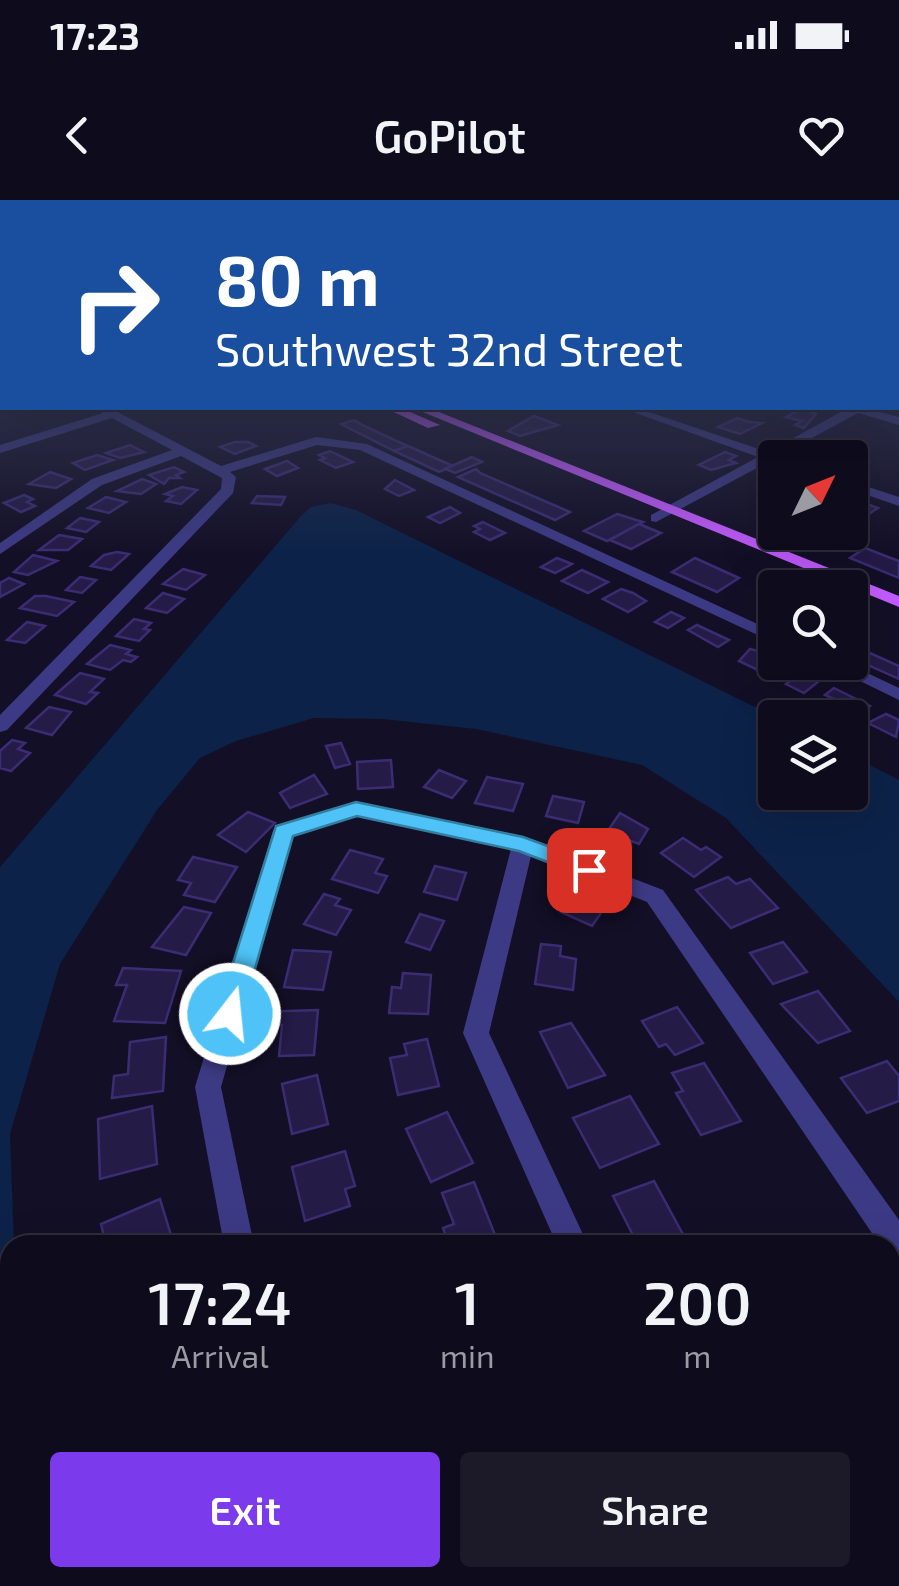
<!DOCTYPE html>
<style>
body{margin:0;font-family:"Exo 2",sans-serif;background:#1c1929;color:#f1f3f6;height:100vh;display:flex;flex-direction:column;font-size:38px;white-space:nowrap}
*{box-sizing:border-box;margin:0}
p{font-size:32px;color:#9b9ba3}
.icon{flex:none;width:55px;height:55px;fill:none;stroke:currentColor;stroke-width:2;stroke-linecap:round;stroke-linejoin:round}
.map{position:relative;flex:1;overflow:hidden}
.side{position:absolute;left:0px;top:1035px;width:900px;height:352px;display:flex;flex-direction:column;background:#0e0b1c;border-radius:30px 30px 0 0;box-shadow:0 10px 40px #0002,0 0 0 2px #2e2b3b}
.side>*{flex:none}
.banner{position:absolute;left:0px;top:0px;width:900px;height:210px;box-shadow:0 10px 40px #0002,0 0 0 2px #2e2b3b;background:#1a4fa0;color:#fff;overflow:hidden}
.needle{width:65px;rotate:47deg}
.controls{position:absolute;left:758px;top:240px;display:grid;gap:20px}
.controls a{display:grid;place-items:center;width:110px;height:110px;border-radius:10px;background:#0e0b1c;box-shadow:0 10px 40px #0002,0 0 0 2px #2e2b3b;font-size:50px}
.pin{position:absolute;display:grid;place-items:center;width:85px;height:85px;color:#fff;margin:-42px;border-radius:20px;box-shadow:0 5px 15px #0006}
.me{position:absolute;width:110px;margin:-55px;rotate:16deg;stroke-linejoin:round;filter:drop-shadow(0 0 8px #0008)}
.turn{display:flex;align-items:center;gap:35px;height:210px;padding:0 50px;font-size:45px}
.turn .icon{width:130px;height:130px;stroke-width:2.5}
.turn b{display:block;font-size:70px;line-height:85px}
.eta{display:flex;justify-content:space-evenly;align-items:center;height:170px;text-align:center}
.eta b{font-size:60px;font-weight:600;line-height:70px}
.action{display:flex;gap:20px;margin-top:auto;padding:20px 50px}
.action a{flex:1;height:115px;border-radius:10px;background:#7c3aed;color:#fff;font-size:40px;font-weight:600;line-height:115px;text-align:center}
.action a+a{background:#1c1929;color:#f1f3f6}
.status{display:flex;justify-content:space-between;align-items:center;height:70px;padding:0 50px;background:#0e0b1c;direction:ltr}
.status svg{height:28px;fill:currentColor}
header{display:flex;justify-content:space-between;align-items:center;height:130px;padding:0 50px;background:#0e0b1c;font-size:45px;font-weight:600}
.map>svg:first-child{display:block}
</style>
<div class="status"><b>17:23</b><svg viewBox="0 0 49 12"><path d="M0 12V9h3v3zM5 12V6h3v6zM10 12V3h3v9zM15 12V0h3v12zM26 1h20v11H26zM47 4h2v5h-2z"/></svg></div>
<header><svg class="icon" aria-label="back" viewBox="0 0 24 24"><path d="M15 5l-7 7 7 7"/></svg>GoPilot<svg class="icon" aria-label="heart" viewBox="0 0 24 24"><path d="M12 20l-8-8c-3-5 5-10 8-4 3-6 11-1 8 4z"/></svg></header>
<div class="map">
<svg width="899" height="1386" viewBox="0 0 899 1386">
<rect width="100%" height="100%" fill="#130f26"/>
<path fill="#0c2248" d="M331,303L356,310L775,517V592H850V555L899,580V802L726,618L642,565L476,529L382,519L314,518L236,541L200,558L157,610L60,764L10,934L14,1045H10V1378H24L25,1386H0V667L301,316L311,307Z"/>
<g fill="#241b47" stroke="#3b2d73" stroke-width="2.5">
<path d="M803,208L816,214L804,228L795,225L802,221L786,217Z"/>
<path d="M534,216L558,225L520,236L508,231Z"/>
<path d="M737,218L749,222L762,223L740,234L718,227Z"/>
<path d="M354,220L364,226L408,246L394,251L341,224Z"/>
<path d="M235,242H248L256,246L235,254L220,247Z"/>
<path d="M130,245L144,252L120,258L106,253Z"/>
<path d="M408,246L453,266L439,272L394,251Z"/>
<path d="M826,246L841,251L831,258L798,255Z"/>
<path d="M330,251L336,254L353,262L336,268L320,260L325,258L319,255Z"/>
<path d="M725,252L736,256L729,260L736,263L711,270L699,265Z"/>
<path d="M97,255L113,260L85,270L73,263Z"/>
<path d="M472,257L482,262L455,273L445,269Z"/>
<path d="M287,261L298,268L277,276L265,269Z"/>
<path d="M174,267L184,272L176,275L180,278H169L164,284L149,275Z"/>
<path d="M476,269L480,273L570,312L555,320L458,277Z"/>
<path d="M50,272L71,279L56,288L29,284Z"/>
<path d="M142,279L156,284L141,294L117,291Z"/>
<path d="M395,280L414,290L399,296L385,289Z"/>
<path d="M182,287L197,290L181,304L166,301L173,296L165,294Z"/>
<path d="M24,295L33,299L27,302L35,306L21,312L4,303Z"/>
<path d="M257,296L285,297L281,305L252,303Z"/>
<path d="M106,297L126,302L109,313L88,308Z"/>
<path d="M861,302L878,308L864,317L850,313Z"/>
<path d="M450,307L460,313L440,323L428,317Z"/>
<path d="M617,314L643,322L607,341L584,331Z"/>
<path d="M80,318L99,322L86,332L67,328Z"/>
<path d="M483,322L505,333L490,340L474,332L480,329L474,326Z"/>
<path d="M639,324L661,333L631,349L610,340Z"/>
<path d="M59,335L82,339L68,350H39Z"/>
<path d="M865,348L899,361V378L850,358Z"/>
<path d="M117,352L129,354L111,370L91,366L104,355Z"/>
<path d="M33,355L57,361L28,375L14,372Z"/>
<path d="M557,358L572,364L555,373L541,367Z"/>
<path d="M695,358L739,378L717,392L672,372Z"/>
<path d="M183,369L205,375L186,390L163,384Z"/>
<path d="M582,370L608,382L588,393L562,381Z"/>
<path d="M80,377L96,380L82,393L66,390Z"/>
<path d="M9,378L24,384L0,397V383Z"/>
<path d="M621,389L633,393L646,401L628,412L603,399Z"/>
<path d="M163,393L184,399L167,413L146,408Z"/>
<path d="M35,396H46L74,402L57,416L20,408Z"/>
<path d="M671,412L684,418L668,428L655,422Z"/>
<path d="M134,419L151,423L144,429L150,430L139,441L116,436Z"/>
<path d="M27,422L45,426L25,443L7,440Z"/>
<path d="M697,425L729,440L718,447L688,430Z"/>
<path d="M850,444L899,466V479L850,457Z"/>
<path d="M110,445L131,450L126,454L137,457L131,462L123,460L110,470L87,464Z"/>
<path d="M750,449L758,451L774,460L760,471L739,461Z"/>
<path d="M781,464L800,473L790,481L771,472Z"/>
<path d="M80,473L104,479L90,492L98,493L86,504L55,495Z"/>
<path d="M801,473L819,481L804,493L786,484Z"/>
<path d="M834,488L870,506L856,517L831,505L836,500L825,495Z"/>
<path d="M49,507L71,512L52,535L26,528Z"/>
<path d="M886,514L899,520L896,537L868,523Z"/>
<path d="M12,540L25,543L18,549L30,553L11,571L0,568V551Z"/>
<path d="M341,543L350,564L335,568L326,546Z"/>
<path d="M391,560L393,587L358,589L357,562Z"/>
<path d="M439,570L466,581L452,598L424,587Z"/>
<path d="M314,575L327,594L290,608L280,593Z"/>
<path d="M487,577L523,584L513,611L475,603Z"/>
<path d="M553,596L584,602L578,623L546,616Z"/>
<path d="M248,612L275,623L246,652L218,635Z"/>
<path d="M620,613L648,629L639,644L607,632Z"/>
<path d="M683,638L701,650L706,647L721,657L694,677L661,653Z"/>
<path d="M350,650L383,659L375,673L387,676L378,693L332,679Z"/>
<path d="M193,657L237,667L215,702L184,695L191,683L178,680Z"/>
<path d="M435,666L466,673L457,700L424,692Z"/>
<path d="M728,677L736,684L750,679L778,708L731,728L696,690Z"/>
<path d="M565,687L606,706L592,726L561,712L564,708L554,703Z"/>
<path d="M324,694L340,699L335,705L351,710L336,735L304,724Z"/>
<path d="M184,707L211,713L186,755L152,747Z"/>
<path d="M420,714L444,721L430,750L406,742Z"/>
<path d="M783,742L807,772L773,784L750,753Z"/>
<path d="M541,744L561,746L560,756L576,759L573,790L535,784Z"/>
<path d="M293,750L331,752L323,790L284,787Z"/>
<path d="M123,768L181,771L165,823L114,821L127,785H116Z"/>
<path d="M403,773L431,775L428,814L389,813L392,787L401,788Z"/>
<path d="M818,791L850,831L818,843L781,804Z"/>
<path d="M677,807L703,843L675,855L666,844L659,847L642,821Z"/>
<path d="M318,810L314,855L279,856L282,825H251L253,812Z"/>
<path d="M571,823L605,875L568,888L540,832Z"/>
<path d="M166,837L163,891L112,898L114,876L128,874L130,842Z"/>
<path d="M427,839L439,886L398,895L390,858L407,855L404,844Z"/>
<path d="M887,861L899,876V901L867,913L841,878Z"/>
<path d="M704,863L741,921L701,935L676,893L683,891L672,873Z"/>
<path d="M317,875L328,924L292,934L282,884Z"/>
<path d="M630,896L659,944L600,968L573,918Z"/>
<path d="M152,906L157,964L100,979L98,919Z"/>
<path d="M447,912L473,963L431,982L406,929Z"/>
<path d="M345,951L355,986L345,989L350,1006L305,1021L292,967Z"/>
<path d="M654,981L685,1038L667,1045H638L613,996Z"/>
<path d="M474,982L499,1045H449L443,1028L454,1024L442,993Z"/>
<path d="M160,999L174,1045H106L101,1024Z"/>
<path d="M899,1181V1239L890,1227V1188Z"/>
<path d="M148,1378H220L223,1386H150Z"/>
<path d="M389,1378H453L456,1386H392Z"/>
<path d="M797,1378H841L847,1386H802Z"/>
</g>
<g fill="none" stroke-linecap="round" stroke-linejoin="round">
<g fill="#3d3a85" fill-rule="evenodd">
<rect x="898" y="161" width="1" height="4"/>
<path d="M97,208H110L221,266L316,237L367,244L775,432V443L360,250L317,245L230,272L236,277L233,293L7,530L0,532V515L221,289L222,278L181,256L102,285L0,354V343L92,279L172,250L112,218L0,253V245L103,213Z"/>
<path d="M622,208H637L768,252L848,208H864L899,217V225L858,213L775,258V263L770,261L656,322L651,321V315L758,257Z"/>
<path d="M850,281L899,297V306L850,289Z"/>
<path d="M821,462H844L899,488V500Z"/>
<path d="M356,602L523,636L663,690L899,1020V1061L890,1057V1045H880L647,702L531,656L489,833L588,1045H557L463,833L511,649L356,616L293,636L221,887L254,1045H224L195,887L273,631L277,626Z"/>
<path d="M286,1378H324L325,1386H287Z"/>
<path d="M705,1378H743L747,1386H708Z"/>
</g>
<path fill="#3d3a85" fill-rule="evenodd" d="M2,193V201L0,202V194Z"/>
<g fill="#c25bff" fill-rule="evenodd">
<path d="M385,208H401L440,225L428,228Z"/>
<path d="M413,208H429L899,396V407Z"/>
</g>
</g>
<linearGradient id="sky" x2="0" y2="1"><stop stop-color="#0a0815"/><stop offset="0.45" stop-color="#333752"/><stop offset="1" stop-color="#333752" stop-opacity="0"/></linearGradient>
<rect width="899" height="355" fill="url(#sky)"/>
<path fill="#4fc3f7" stroke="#337fa1" stroke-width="2.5" d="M356,602L523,637L597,664L600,670L589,678L519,651L357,616L293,636L242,814L230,824L221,821L217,814L276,626Z"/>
</svg>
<div class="controls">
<a><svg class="needle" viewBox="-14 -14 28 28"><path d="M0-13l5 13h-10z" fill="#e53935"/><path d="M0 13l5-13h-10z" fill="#9b9ba3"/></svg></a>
<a><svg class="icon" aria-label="search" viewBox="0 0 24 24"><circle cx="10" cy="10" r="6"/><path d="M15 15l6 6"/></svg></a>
<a><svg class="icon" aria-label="layers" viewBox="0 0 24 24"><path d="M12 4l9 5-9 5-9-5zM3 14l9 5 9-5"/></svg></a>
</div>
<div class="pin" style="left:589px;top:670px;background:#d93025"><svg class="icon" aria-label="arrive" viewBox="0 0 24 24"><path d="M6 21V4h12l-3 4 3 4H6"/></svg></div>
<svg class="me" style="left:230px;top:814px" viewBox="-20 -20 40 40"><circle r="17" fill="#4fc3f7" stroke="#fff" stroke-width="3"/><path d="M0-11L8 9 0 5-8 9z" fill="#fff"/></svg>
<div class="banner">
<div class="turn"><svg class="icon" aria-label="right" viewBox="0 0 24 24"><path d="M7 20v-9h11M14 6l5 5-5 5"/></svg><div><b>80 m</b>Southwest 32nd Street</div></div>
</div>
<section class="side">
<div class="eta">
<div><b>17:24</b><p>Arrival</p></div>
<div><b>1</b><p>min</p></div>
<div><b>200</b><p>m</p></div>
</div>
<div class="action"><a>Exit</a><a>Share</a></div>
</section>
</div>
